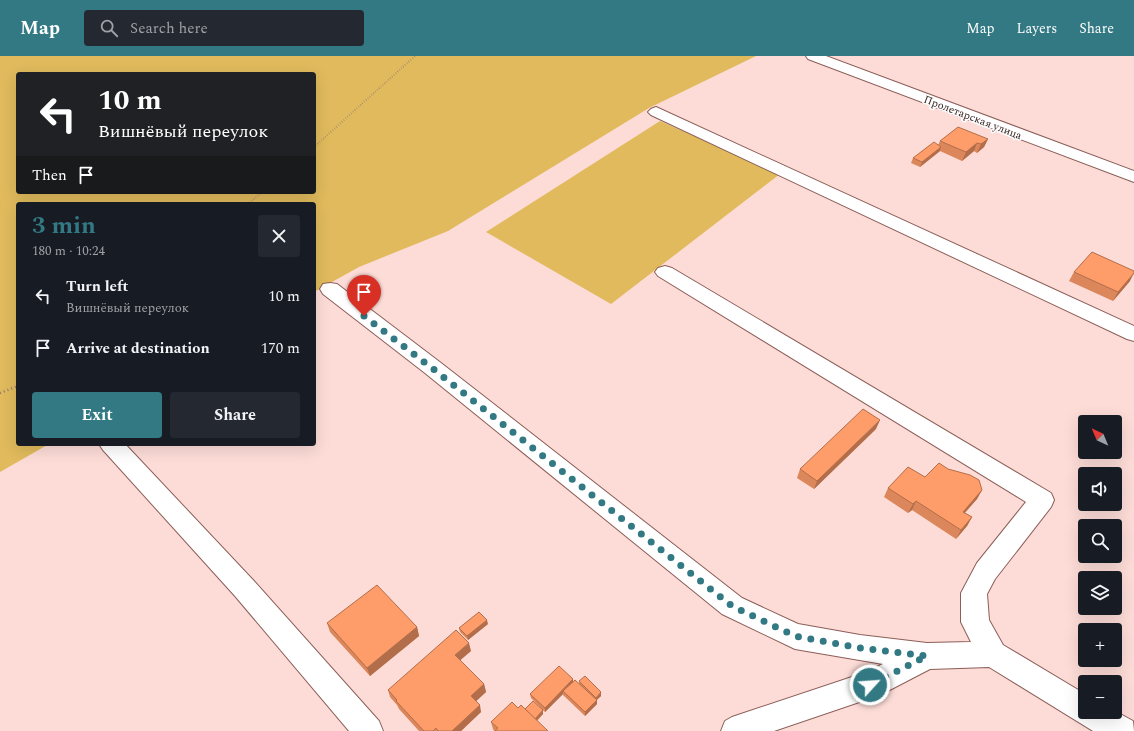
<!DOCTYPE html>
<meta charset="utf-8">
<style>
body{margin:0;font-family:Spectral,serif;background:#242831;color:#f1f3f6;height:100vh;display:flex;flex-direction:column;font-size:15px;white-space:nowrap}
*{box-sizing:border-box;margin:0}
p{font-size:13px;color:#9ea1a6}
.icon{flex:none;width:22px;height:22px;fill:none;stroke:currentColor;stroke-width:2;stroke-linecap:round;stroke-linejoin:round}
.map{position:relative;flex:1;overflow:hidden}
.panel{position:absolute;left:16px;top:146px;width:300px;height:244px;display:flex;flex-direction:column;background:#171b24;border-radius:4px;box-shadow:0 4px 16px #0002}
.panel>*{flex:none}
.hud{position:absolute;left:16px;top:16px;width:300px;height:122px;border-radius:4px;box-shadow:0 4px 16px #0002;background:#202124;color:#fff;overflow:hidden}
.needle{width:26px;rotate:316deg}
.buttons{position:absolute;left:1078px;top:359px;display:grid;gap:8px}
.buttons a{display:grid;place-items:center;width:44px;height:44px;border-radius:4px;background:#171b24;box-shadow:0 4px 16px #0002;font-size:20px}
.pin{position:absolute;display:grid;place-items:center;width:34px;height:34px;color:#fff;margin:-41px -17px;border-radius:50% 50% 50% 0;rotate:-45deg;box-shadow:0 0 4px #0007}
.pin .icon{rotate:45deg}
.me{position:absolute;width:44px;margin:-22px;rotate:64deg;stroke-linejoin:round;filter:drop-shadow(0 0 3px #0008)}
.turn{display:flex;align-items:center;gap:14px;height:84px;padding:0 16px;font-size:18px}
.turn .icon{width:52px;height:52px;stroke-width:2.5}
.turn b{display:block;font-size:28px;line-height:34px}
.then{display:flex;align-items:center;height:38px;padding:0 16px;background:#0003;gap:8px;font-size:15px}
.round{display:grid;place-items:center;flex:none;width:42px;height:42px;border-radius:4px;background:#242831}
.summary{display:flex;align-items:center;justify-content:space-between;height:68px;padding:0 16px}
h1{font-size:24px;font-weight:700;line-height:30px;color:#327983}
.cta{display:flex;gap:8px;margin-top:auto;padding:8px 16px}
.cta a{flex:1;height:46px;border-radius:4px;background:#327983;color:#fff;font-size:16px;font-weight:700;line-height:46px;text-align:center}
.cta a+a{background:#242831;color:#f1f3f6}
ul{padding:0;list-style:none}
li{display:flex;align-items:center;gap:12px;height:52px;padding:0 16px}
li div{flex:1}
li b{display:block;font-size:15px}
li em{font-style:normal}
header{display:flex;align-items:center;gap:24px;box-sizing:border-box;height:56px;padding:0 20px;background:#327983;color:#fff}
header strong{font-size:19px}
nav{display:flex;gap:22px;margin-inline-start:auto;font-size:14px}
.search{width:280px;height:36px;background:#242831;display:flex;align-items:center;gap:10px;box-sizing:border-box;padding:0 14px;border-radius:4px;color:#9ea1a6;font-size:15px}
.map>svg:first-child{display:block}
</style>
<header>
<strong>Map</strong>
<div class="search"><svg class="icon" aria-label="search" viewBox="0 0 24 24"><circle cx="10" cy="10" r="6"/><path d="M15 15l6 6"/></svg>Search here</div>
<nav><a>Map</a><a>Layers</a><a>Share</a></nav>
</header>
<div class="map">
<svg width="1134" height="675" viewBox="0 0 1134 675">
<rect width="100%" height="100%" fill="#fddcd7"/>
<g fill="#e0ba5c" fill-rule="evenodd">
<path d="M0,0H756L649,52L448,175L359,211L314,236V148H18V388H49L0,416ZM18,18H314V136H18Z"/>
<path d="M660,65L780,118L611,248L486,176Z"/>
</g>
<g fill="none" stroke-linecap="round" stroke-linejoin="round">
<defs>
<g id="minor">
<path d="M806,0H826L1134,115V126L808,3Z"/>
<path d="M656,51L1134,270V285L1127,283L651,59L648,56L651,53Z"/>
<path d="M665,210L672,212L1051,437L1054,444L1051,451L995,523L987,538L989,564L1003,589L1085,638V656L1115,655L1133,665L1134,675H1093L989,611L930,613L880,639L774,675H721L725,665L732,661L864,617L883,608L795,593L722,558L425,317L323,238L320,233L323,228L330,227L337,228L441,307L742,542L798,568L860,579L927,587L971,586L961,566V537L977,507L1026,446L658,220L655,216L658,212Z"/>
<path d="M99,388H125L253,524L379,665L383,675H349L235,540L103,394Z"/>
</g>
</defs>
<use href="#minor" stroke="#8c5e58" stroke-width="2"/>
<g stroke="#937975" stroke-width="2" stroke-dasharray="0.5 2" stroke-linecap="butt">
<path d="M314,91L415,0"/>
<path d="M248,148L262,136"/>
</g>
<path stroke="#937975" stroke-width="2.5" stroke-dasharray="1 3" stroke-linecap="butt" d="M0,337L18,330"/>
<use href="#minor" fill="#fff" fill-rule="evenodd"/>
</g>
<g fill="#db875b">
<path d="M988,83L984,91L977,97L974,95L962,105L940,95L920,111L911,107L913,102L938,89L940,85Z"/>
<path d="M1074,216L1130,225L1113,245L1069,225Z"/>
<path d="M876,373L814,433L797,422L800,413Z"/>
<path d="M925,421L982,434L977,443L965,457L972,461L967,470L956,483L912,454L908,457L884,441L888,432Z"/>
<path d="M327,567L417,571L419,580L370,620L330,576Z"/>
<path d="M488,568L468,584L460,576L459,572Z"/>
<path d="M471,595L460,604L484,628L486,636L476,645L481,656L461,675H419L399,653L397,649L390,641L388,634Z"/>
<path d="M573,623V625L579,628V625L601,640L597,644V648L585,660L563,639V638L545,656L531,642L530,638Z"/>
<path d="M525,653L543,658L537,665L494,675L493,673L491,666Z"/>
</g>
<g fill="#b26e4a">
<path d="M988,83L984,91L977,97L981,88Z"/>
<path d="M977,87L974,95L962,105L966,96Z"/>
<path d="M941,91L940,95L920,111L922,106Z"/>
<path d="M1134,217L1130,225L1113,245L1118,236Z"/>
<path d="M880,364L876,373L814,433L817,425Z"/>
<path d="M982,434L977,443L958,464L963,456Z"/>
<path d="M916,445L912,454L908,457L913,448Z"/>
<path d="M972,461L967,470L956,483L961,474Z"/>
<path d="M487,564L488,568L468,584L467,580Z"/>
<path d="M417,571L419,580L370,620L367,612Z"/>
<path d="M469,587L471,595L457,607L455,599Z"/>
<path d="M573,623V627L563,635V638L545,656V652Z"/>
<path d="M484,628L486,636L473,648L471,640Z"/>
<path d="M601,636V640L595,645L596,642Z"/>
<path d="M597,644V648L585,660V656Z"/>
<path d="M480,649L481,656L461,675H452Z"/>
<path d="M543,654V658L533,668V664Z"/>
</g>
<g fill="#ff9d6a" stroke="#b26e4a">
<path d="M958,71L988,83L981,88L977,87L966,96L940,85Z"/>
<path d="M934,86L941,91L922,106L913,102Z"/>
<path d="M1092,196L1134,215V217L1118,236L1074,216Z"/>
<path d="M863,353L880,364L817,425L800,413Z"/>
<path d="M939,407L948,413L970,419L979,424L982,434L963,456L972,461L961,474L916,445L913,448L888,432L908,411L925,421Z"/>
<path d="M377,529L417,571L367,612L327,567Z"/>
<path d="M479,556L487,564L467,580L459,572Z"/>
<path d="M456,574L469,587L455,599L484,628L471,640L480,649L452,675H438L436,672L433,675H424L396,645L397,644L388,634Z"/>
<path d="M559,610L573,623L545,652L530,638Z"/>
<path d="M585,620L601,636L596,642L579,625Z"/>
<path d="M575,624L597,644L585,656L563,635Z"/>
<path d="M533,645L543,654L535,663L525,653Z"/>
<path d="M512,646L518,652L521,649L548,675H495L498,672L491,666Z"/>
</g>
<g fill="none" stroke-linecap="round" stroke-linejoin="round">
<path stroke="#327983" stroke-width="7" stroke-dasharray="0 12.6" d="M364,260L432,312L732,550L795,580L860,592L927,600L870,629"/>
</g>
<g text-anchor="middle" stroke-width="3" stroke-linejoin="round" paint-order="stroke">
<g font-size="11" fill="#2f1b19" stroke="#fff">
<text transform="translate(973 61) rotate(21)" y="4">Пролетарская улица</text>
</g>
</g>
</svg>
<div class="buttons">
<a><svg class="needle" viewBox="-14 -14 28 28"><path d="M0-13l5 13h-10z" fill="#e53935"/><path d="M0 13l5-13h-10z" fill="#9ea1a6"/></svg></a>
<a><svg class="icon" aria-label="sound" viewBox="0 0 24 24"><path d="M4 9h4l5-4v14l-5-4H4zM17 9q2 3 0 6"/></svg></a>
<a><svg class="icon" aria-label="search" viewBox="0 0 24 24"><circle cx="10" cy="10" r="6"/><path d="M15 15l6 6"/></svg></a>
<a><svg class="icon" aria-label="layers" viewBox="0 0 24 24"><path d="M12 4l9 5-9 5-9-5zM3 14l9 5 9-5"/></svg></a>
<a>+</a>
<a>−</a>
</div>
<div class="pin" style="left:364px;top:260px;background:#d93025"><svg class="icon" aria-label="arrive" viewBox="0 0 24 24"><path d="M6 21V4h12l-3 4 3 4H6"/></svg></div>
<svg class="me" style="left:870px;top:629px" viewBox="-20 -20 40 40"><circle r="17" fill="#327983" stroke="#fff" stroke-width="3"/><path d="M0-11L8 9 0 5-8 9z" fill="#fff"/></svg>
<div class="hud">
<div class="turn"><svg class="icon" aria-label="left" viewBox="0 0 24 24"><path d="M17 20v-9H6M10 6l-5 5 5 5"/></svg><div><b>10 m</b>Вишнёвый переулок</div></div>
<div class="then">Then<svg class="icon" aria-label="arrive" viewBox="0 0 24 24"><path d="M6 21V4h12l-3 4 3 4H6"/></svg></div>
</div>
<section class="panel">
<div class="summary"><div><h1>3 min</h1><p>180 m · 10:24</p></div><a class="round"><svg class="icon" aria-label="close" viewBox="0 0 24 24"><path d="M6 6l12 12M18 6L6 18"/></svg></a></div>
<ul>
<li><svg class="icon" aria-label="left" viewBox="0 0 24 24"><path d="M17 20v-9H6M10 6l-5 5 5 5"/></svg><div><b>Turn left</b><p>Вишнёвый переулок</p></div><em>10 m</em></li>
<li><svg class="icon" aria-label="arrive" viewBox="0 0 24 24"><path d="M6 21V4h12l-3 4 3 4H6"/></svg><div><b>Arrive at destination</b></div><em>170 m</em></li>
</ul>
<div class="cta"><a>Exit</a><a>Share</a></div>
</section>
</div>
